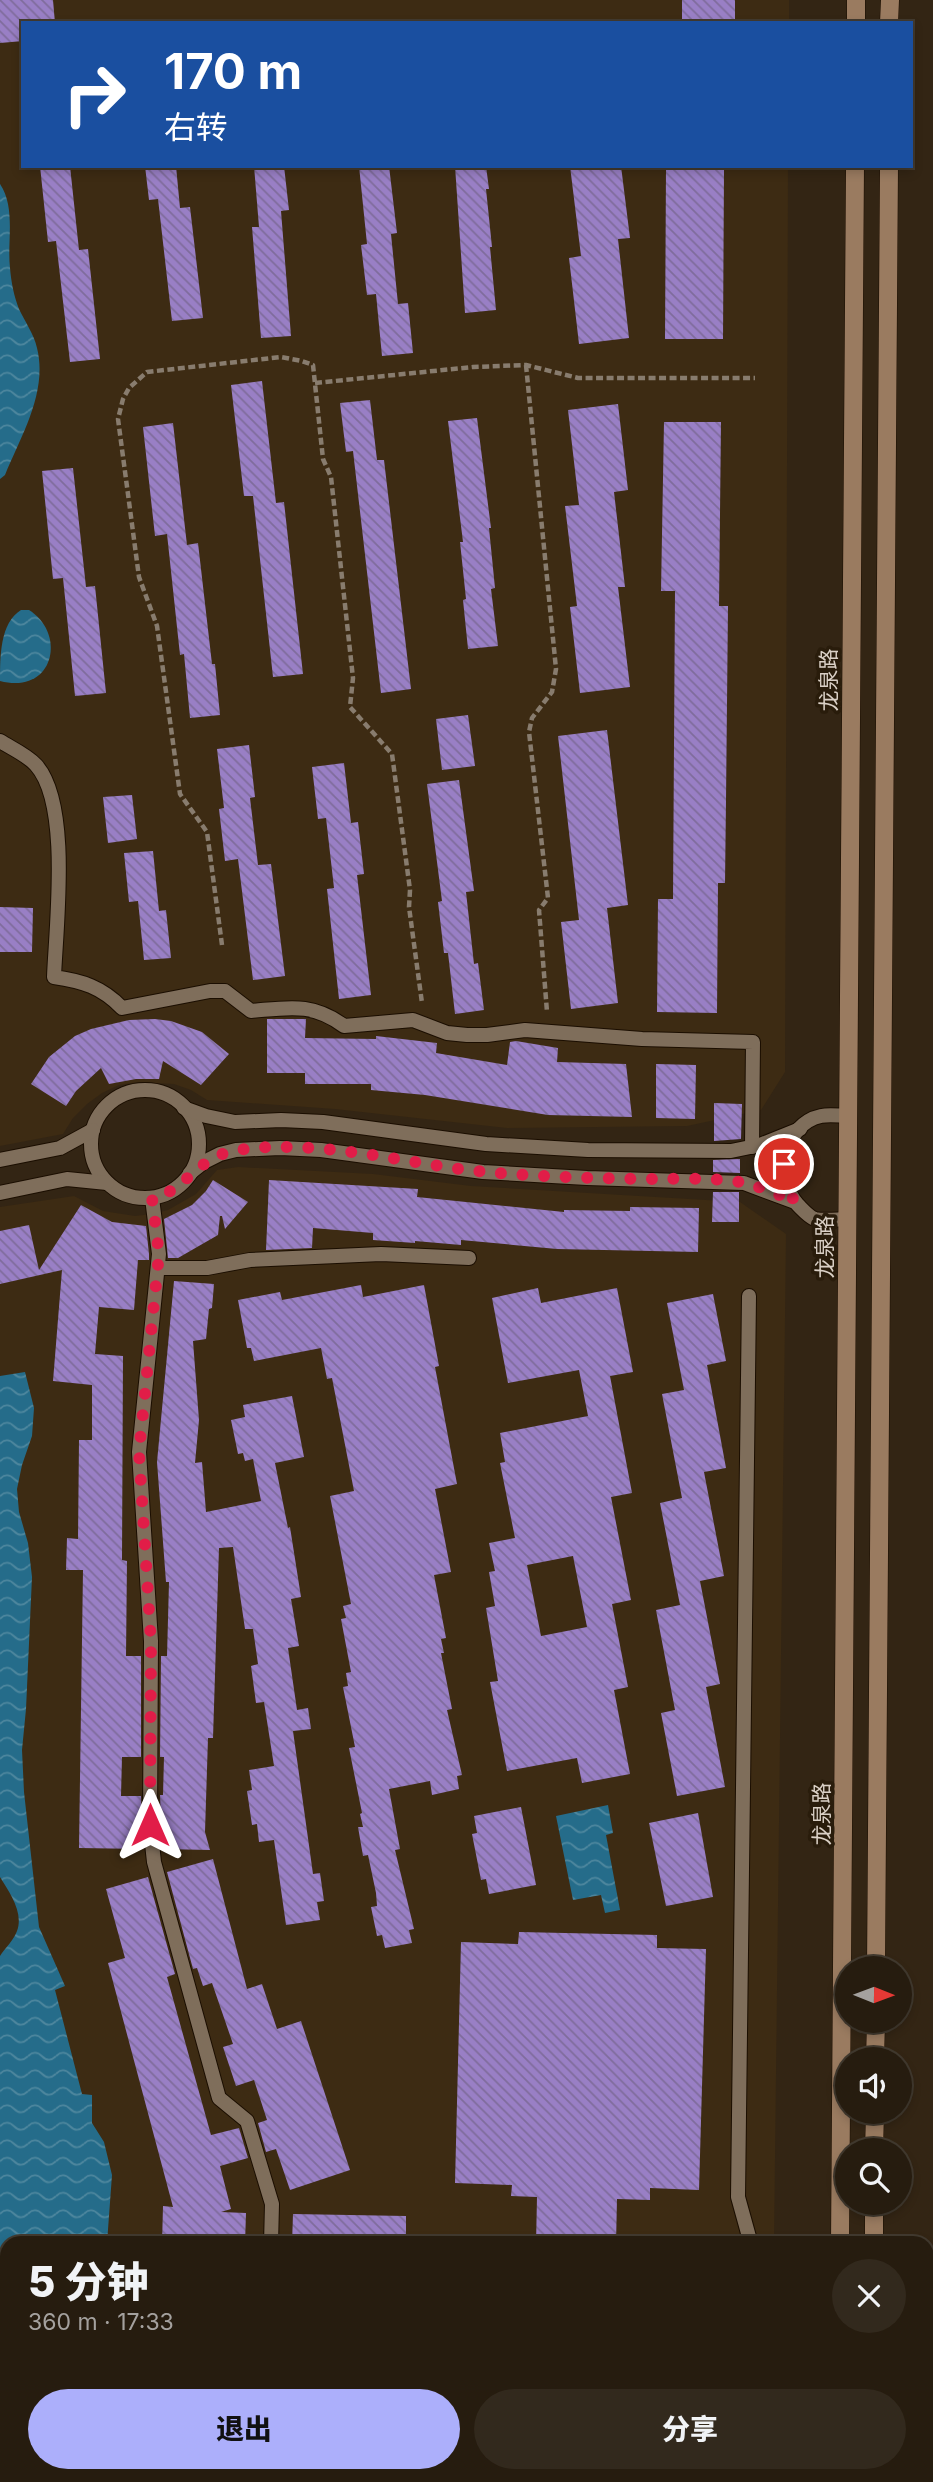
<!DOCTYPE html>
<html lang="zh">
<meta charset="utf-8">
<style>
body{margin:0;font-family:Inter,"Noto Sans SC",sans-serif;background:#32291d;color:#f1f3f6;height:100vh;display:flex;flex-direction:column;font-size:26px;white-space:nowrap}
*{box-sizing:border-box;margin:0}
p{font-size:23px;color:#a4a19e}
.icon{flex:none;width:38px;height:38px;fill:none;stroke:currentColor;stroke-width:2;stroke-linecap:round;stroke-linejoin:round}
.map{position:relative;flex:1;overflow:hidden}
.panel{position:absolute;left:0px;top:2236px;width:934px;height:247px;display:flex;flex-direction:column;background:#261c0f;border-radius:21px 21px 0 0;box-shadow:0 4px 10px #0003,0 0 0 2px #423a2f}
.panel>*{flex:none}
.top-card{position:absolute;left:21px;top:21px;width:892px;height:147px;border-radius:0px;box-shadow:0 4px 10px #0003,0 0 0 2px #423a2f;background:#1a4fa0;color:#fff;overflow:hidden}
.needle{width:46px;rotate:91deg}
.tools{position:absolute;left:835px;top:1956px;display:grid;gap:14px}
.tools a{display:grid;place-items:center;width:77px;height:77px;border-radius:50%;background:#261c0f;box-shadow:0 4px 10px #0003,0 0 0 2px #423a2f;font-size:35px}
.pin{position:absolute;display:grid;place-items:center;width:60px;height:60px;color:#fff;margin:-30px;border:4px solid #fff;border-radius:50%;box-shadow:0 2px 7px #0007}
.me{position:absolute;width:77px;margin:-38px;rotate:0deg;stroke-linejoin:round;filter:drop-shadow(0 0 5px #0008)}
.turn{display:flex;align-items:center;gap:24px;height:147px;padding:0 28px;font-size:32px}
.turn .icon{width:91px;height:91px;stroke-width:2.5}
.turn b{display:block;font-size:49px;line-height:60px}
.round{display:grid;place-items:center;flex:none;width:74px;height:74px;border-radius:37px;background:#32291d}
.summary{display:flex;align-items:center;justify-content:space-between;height:119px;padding:0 28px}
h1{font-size:42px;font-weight:800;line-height:52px}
.action{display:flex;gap:14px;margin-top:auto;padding:14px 28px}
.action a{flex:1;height:80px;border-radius:42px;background:#acaffb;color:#111;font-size:28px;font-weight:800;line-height:80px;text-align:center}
.action a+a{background:#32291d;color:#f1f3f6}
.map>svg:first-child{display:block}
</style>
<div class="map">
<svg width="933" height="2482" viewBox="0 0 933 2482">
<defs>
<pattern id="water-waves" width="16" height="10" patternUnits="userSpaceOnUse" patternTransform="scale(1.75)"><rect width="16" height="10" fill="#256c8a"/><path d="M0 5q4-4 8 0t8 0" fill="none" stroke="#4e879e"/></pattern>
<pattern id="building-back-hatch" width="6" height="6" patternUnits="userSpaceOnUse" patternTransform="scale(1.75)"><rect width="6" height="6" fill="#997fc5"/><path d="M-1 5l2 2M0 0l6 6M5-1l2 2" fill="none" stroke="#7f6c9c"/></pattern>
</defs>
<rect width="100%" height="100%" fill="#332514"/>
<g fill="#3d2b13">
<path d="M0,0H789V23H23V166H788L785,1072L761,1110L687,1126L507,1128L335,1109L207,1100L191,1090L174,1084L138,1082L119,1085L102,1093L87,1104L73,1118L63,1134L0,1146Z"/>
<path d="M238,1167L373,1174L471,1186L740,1202L786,1234L774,2243L7,2244V2476H771V2482H0V1207L74,1196L103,1211L135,1216L152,1214L168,1210L196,1194L217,1170Z"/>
</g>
<g fill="url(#water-waves)">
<path d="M0,184C16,208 7,241 10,268C11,281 14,297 19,309C25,322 34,334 37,348C48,392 21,436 5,475L0,479Z"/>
<path d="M21,610H29C67,634 54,695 0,681C0,656 0,623 21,610Z"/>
<path d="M25,1372L34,1408L32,1436L22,1465L17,1489L19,1512L28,1543L32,1577L26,1709L22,1750L24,1792L39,1927L65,1986L55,1990L82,2094L92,2095V2123L104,2142L112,2175L107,2243L7,2244V2476H99L96,2482H0V1956C5,1948 14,1940 17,1931C24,1912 9,1892 0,1877V1376Z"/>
<path d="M608,1805L613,1833L606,1835L620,1910L605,1913L601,1895L573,1900L556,1816Z"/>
</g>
<g fill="url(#building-back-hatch)" fill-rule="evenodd">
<path d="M0,0H53L55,23H23V41L0,43Z"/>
<rect x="682" y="0" width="53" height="23"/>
<path d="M40,166H70L79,250L88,249L100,359L70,362L56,241L48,242Z"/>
<path d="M145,166H176L180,208L190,207L203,318L172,321L158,199L149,200Z"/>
<path d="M254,166H284L289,210L281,211L291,336L261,338L252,227H259Z"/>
<path d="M359,166H389L397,233L391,234L398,304L408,303L413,353L382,356L376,294L367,295L361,245L367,244Z"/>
<path d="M455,166H486L489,189H486L492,247H490L496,310L465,313Z"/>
<path d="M570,166H621L630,238L618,239L629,338L579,344L569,258L581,256Z"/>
<path d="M666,169L724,170L723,339H665Z"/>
<path d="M262,381L276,503L284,502L303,674L273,677L253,496H244L231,385Z"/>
<path d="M370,400L377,460H384L411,689L381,693L353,451L346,452L340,403Z"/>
<path d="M618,404L628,490L614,492L625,587H618L630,687L580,693L570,607L577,606L565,506L579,505L568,410Z"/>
<path d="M477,418L491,528H489L495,588L491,589L498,646L468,649L463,600L466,599L460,542H463L448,421Z"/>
<path d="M664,422H721L719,606H728L726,801L725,883H718L717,1013L657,1012L658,899H673L675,591H661Z"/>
<path d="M173,423L187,545L198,543L212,664H215L220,715L190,718L184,654L180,655L167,534L155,536L143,427Z"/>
<path d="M73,468L86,587L95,586L106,693L75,696L63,578L53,579L42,471Z"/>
<path d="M468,715L475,766L442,770L436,719Z"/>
<path d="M607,730L628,905L607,908L618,1003L571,1009L561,922L579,920L558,736Z"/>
<path d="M249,745L255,797L250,798L258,865L271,864L285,976L253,980L238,859L225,861L219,809L224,808L217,749Z"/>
<path d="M344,763L351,823L358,822L364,874L357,875L371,995L339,999L327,889L334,888L326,818L318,819L312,767Z"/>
<path d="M459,780L474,891L466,892L474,964L478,963L484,1010L455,1014L448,953H444L438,902L442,901L427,784Z"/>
<path d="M132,795L137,839L108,843L103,797Z"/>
<path d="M153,851L159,911L166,910L171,958L144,960L138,901L129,902L124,853Z"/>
<path d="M0,907L33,908L32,952H0Z"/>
<path d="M155,1019L171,1021L202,1032L229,1054L201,1085L163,1061L159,1079H136L109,1084L101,1068L76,1091L66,1106L31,1084L49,1057L75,1036L91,1029L129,1020Z"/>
<path d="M267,1019H306L305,1038L376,1039V1036L437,1043L436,1053L507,1065L510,1042L516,1041L558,1048L557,1062L626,1064L632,1117L548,1115L425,1095L371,1090V1084H305V1073H267Z"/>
<path d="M656,1064L696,1065L695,1119L656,1118Z"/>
<path d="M714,1103L742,1104L741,1139L714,1141Z"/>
<path d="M740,1159V1173L713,1172V1160Z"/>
<path d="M213,1180L248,1202L225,1229L222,1216H220L218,1235L178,1258H168L164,1219L192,1205L206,1191Z"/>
<path d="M269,1180L418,1189L417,1197L564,1212V1210L630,1211V1207L699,1208L698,1252L557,1249L461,1240V1245L415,1241V1243L373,1240V1233L313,1228L312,1248L266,1250Z"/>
<path d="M713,1192H739V1222H712Z"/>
<path d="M81,1205L112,1222L146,1226L149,1254V1260H138L134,1310L99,1307L95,1354L123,1356L122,1560L127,1561L126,1656H141V1757H122L121,1796H141L143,1849L79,1848L83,1570H66L67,1538L78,1539L79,1440H92V1385L53,1381L62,1270L0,1284V1231L29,1225L39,1270Z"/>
<path d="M174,1281L214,1284L212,1308L209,1309L206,1339L193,1341L199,1420L195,1463L202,1462L206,1512L261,1501L253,1459L245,1461L243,1453L238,1454L231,1420L245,1417L243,1405L292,1396L304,1457L275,1463L288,1528L290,1527L301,1597L291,1599L299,1646L288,1648L297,1710L308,1708L311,1729L293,1731L313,1874L320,1873L324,1901L317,1902L320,1920L286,1925L274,1840L259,1842L257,1824L252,1825L247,1791L252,1790L249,1770L274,1766L264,1702L256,1703L251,1666L258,1664L253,1629H245L233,1547L219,1548L213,1738H208L205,1832L210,1850L162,1849L160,1795H163L164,1757H160L161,1656H167L169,1582H166L157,1462Z"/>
<path d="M361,1285L363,1297L424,1285L439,1366L435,1367L457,1484L435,1489L451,1572L434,1575L446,1638L441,1639L444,1653H441L452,1709L447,1710L462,1775L457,1776L459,1789L432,1795L430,1781L389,1789L400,1849L395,1850L414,1929L409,1930L412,1943L385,1948L382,1935L377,1936L371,1907L377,1906L376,1893L368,1855L363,1856L358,1827H363L360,1814L362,1813L349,1748L355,1747L343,1687L348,1686L346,1673L351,1672L341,1619L346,1618L343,1606L351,1604L330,1496L354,1491L332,1378L327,1379L321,1348L254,1361L251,1348H247L238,1300L280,1292L282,1300Z"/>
<path d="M538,1288L541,1303L617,1288L633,1372L610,1376L632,1493L611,1497L631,1600L612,1604L628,1687L614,1690L630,1774L582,1783L577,1758L507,1771L490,1682L498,1681L486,1608L495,1606L489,1572L495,1571L489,1543L515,1538L500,1463L505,1462L500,1433L588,1416L579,1370L508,1383L492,1298ZM573,1556L587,1627L541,1636L527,1565Z"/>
<path d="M713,1294L726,1361L707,1365L726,1468L704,1472L724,1576L700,1581L720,1684L706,1687L725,1787L677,1796L661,1713L675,1710L656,1610L680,1605L660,1503L682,1498L662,1394L684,1390L667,1303Z"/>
<path d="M521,1807L536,1885L489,1894L486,1879L481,1880L472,1834L477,1833L474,1816Z"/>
<path d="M698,1813L713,1897L666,1906L649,1823Z"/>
<path d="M213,1859L247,1989L262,1984L277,2029L301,2021L350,2170L290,2190L276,2149L266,2152L258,2123L267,2120L254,2080L236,2086L223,2047L233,2044L212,1983L203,1986L197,1968L193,1969L167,1872Z"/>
<path d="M148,1877L175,1974L167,1977L211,2135L239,2128L248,2158L220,2166L231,2209L221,2212L246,2213L245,2244H162L163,2206L173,2207L108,1963L125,1958L106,1889Z"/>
<path d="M519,1932L657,1935V1948L706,1949L699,2190L650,2188V2200L617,2199L616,2244H536L537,2197L511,2196L512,2185L455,2183L461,1942L518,1944Z"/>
<path d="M293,2214L406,2216V2244H292Z"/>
</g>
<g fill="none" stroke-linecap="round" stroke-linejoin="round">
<defs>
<g id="lane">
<path d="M0,741C11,748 27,755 36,765C71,804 56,925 54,977C82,981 102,987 122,1008L210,991H225L251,1011C288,1008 312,1002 344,1026L413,1020L447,1033L467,1035H487L525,1030L642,1039L753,1042L752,1147"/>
<circle cx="145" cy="1144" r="54"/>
<path d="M184,1108L206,1116L235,1122L281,1120L323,1122L486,1144L588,1150L731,1151L760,1145L800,1129"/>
<path d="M0,1160L60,1148L93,1130"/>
<path d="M190,1173L204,1162L220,1154L236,1150L280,1148L321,1150L483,1172L587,1178L744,1183L795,1202"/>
<path d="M0,1193L67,1179L107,1183"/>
<path d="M152,1198L159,1254L139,1452L151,1641L150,1825L154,1862L219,2098L247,2121L272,2204L271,2244"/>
<path d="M848,1219C838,1219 825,1221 815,1219C809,1217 803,1210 798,1205C774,1179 783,1124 821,1116C830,1114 840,1116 849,1116"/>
<path d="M158,1268H207L250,1260L381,1254L469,1258"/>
<path d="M749,1296L738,2197L751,2244"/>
<path d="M743,2482L744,2476"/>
</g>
<g id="street">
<path d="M928,2327L933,2330"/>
<path d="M928,2388L933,2386"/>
</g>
<g id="secondary">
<path d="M856,23V0"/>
<path d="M889,23L890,0"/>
<path d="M876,1969L889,166"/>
<path d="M875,2060L876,2021"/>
<path d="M874,2151L875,2112"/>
<path d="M840,2244L855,166"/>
<path d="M874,2244V2203"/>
<path d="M837,2482V2476"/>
<path d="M871,2482V2476"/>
</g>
</defs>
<use href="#lane" stroke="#1b0e01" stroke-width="16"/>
<use href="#street" stroke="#1b0e01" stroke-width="19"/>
<use href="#secondary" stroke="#1b0e01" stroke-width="19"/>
<g stroke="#887c6e" stroke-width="4.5" stroke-dasharray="7 3.5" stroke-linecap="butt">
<path d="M526,365L556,669L552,692L532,718L529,732L548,898L539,910L547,1012"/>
<path d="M315,383L473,367L526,365L578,378H755"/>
<path d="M222,945L207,832L180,794L157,626L139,577L118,419L123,399L129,388L147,372L281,357L302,361L313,365L323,459L331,477L353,678L350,707L392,754L410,890L409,907L422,1003"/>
</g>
<use href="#lane" stroke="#7f6e5b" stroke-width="14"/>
<use href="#street" stroke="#7f6e5b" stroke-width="18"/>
<use href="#secondary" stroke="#9a7b60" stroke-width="18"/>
</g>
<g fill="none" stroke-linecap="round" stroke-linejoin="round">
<path stroke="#e11d48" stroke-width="12" stroke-dasharray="0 21.6" d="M150,1825L151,1642L139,1452L159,1254L152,1198C187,1191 196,1156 238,1150C320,1138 404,1164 486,1172C540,1177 595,1178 650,1179C681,1179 715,1177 745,1183C762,1187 779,1195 795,1202L788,1190L784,1164"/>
</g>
<g text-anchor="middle" stroke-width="7" stroke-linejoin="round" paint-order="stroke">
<g font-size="21" fill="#dad0c6" stroke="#291c0b">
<text transform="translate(829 680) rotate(-90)" y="7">龙泉路</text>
<text transform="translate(825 1247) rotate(-90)" y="7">龙泉路</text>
<text transform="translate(822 1814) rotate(-90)" y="7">龙泉路</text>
</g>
</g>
</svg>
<div class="tools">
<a><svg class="needle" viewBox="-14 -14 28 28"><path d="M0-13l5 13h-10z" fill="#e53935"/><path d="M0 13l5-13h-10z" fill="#a4a19e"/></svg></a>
<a><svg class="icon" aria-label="sound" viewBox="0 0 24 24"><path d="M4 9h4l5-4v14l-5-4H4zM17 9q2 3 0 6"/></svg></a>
<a><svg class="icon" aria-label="search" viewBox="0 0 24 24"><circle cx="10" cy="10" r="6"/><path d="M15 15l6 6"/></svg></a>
</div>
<div class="pin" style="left:784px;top:1164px;background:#d93025"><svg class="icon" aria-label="arrive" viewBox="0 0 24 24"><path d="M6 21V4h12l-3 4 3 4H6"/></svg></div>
<svg class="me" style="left:150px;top:1825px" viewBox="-20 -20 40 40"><path d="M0-17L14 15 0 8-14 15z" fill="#e11d48" stroke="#fff" stroke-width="4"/></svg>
<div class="top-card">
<div class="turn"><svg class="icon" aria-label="right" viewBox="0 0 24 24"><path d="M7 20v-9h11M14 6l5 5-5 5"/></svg><div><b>170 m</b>右转</div></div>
</div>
<section class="panel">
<div class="summary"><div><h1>5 分钟</h1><p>360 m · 17:33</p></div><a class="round"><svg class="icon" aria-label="close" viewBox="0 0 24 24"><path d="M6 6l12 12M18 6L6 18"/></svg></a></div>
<div class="action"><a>退出</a><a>分享</a></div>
</section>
</div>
